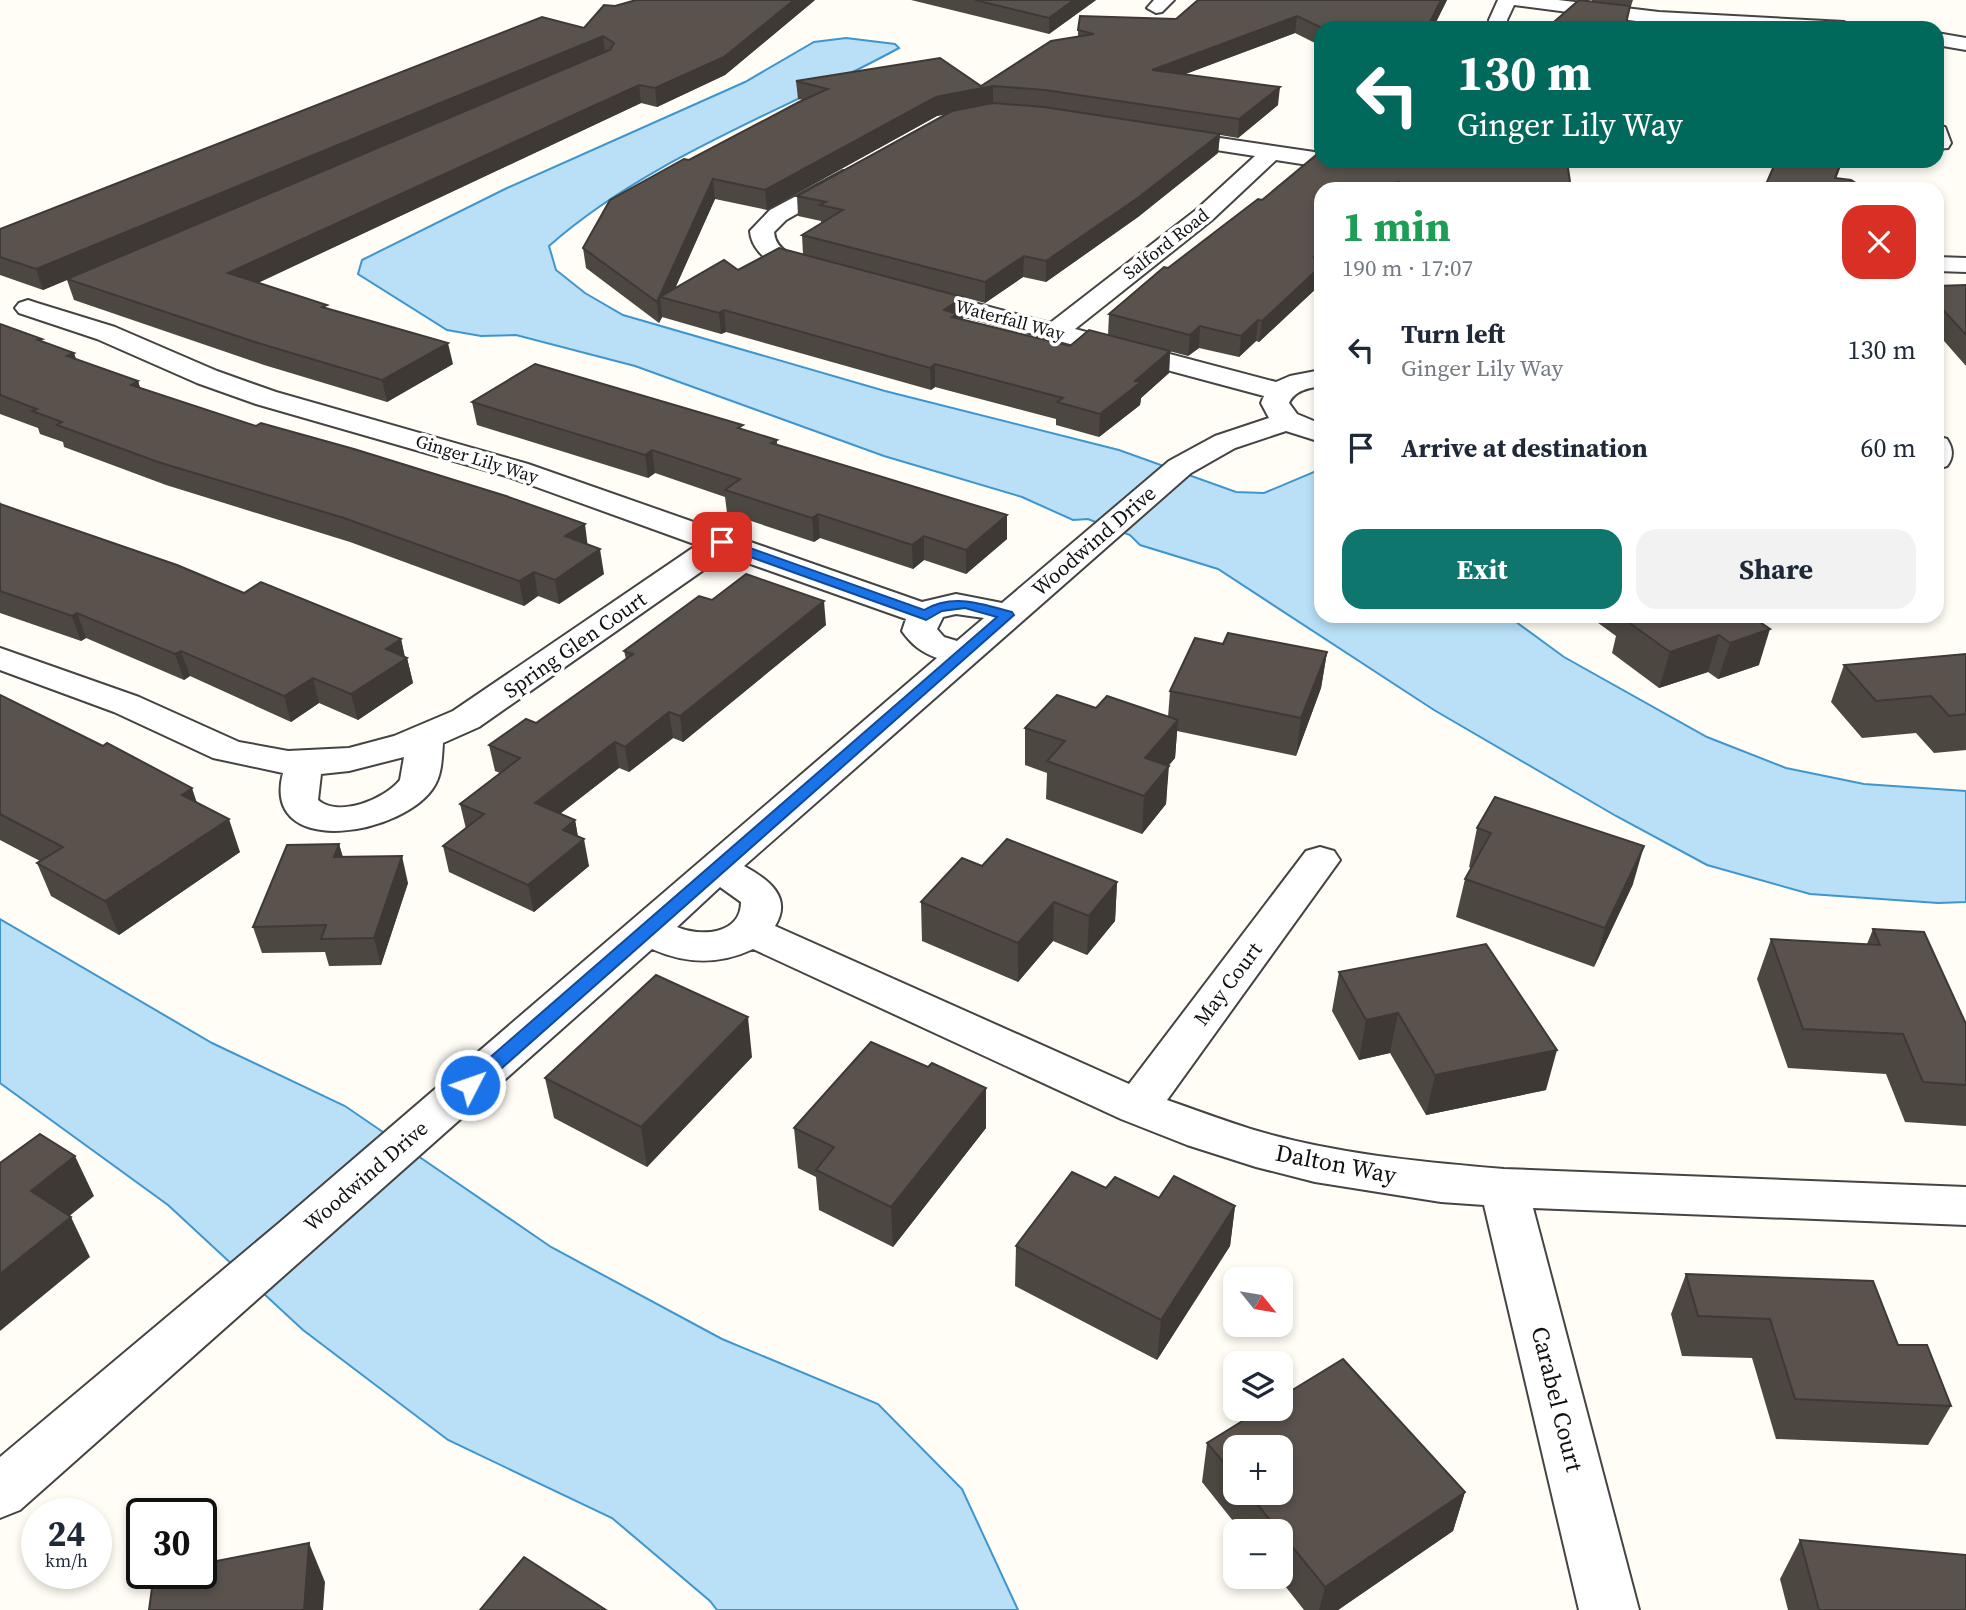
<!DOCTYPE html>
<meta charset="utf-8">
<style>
body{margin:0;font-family:"Source Serif 4",serif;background:#f2f2f3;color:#1f2937;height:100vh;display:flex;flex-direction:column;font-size:26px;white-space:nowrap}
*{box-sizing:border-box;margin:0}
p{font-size:23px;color:#747a83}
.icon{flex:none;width:38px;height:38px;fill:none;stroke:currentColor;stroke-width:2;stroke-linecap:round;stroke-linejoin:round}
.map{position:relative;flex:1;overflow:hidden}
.details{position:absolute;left:1314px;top:182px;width:630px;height:441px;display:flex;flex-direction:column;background:#fff;border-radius:21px;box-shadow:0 4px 10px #0003}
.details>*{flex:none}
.guide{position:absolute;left:1314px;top:21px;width:630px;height:147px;border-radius:21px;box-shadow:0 4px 10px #0003;background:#00695c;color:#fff;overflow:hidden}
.needle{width:46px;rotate:120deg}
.buttons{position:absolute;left:1223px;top:1267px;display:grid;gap:14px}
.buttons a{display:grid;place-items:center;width:70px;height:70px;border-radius:14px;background:#fff;box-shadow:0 4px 10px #0003;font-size:35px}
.speed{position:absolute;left:21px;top:1498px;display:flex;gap:14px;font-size:35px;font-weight:700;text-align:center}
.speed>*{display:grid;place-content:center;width:91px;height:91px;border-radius:50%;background:#fff;box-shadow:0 4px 10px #0003;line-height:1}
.speed small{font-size:18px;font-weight:400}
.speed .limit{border:4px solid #111;border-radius:10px;background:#fff;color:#111}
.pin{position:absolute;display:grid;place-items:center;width:60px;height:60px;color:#fff;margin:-30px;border-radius:14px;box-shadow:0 4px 10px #0006}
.me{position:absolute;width:77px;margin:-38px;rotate:49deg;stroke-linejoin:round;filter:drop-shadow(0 0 5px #0008)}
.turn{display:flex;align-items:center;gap:24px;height:147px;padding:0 28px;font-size:32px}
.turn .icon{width:91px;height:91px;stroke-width:2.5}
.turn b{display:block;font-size:49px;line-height:60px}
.round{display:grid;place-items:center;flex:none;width:74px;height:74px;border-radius:21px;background:#f2f2f3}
.headline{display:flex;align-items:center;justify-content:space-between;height:119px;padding:0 28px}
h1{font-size:42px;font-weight:700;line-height:52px;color:#1e9e55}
.action{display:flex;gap:14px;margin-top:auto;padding:14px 28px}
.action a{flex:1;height:80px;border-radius:21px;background:#0f766e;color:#fff;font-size:28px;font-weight:700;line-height:80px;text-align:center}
.action a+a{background:#f2f2f3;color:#1f2937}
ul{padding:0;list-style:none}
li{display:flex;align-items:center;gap:21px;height:98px;padding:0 28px}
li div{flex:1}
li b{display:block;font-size:26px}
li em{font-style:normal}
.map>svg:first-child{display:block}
</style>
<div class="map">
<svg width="1966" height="1610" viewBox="0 0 1966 1610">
<rect width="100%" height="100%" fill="#fffdf5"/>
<g fill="#b9e0f7" stroke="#3f96cf" stroke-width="2">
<path d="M846,38L895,44L899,48C784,111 647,159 549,246L556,270L585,293L623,315L885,391L1119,450L1236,492L1264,493L1321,469V616H1508L1564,657L1707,737L1786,768L1864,784L1966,791V902L1938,903L1810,894L1707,865L1616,816L1434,710L1218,569L1140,545L1130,535L1088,519L1073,520L1022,497L884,456L635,366L516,335L481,336L447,330L358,274L362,260L507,188L745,82L814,42Z"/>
<path d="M0,919L212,1043L345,1106L551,1247L722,1339L878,1404L962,1489L1018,1610H717L710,1601L612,1518L448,1440L303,1330L168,1205L0,1083Z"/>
</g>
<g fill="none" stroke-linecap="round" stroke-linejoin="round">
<defs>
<g id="minor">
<path d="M1154,0H1174L1162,12L1156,13L1147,8Z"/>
<path d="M1498,0H1558L1659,12L1844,22L1853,28H1741L1659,24L1514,5L1507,20V28H1489V20Z"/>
<path d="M1937,33L1966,38V50L1937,45Z"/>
<path d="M1937,126L1945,127L1951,143L1948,148L1937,149Z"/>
<path d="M1166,130L1321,153V161H1331L1321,167L1276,160L1212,220L1075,329L1276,382L1290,376L1321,370V386C1309,388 1295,390 1289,403L1297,414L1321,424V442L1286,431L1235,448L1191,473L744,866C768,879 793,897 775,926L1129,1084L1306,851L1320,847L1334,851L1340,860L1167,1100C1196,1110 1225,1121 1254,1130C1334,1154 1421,1162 1504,1169L1966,1187V1225L1533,1208L1639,1610H1579L1484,1205L1441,1202L1315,1182L1256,1167L1187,1145L1121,1119L753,949C719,965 686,964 652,949L20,1510L0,1518V1457L279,1223L937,658C921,652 912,645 902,631L906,619L725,555L479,727L443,743C442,757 442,773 435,785C407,835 260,861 283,773L213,758L114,712L0,670V648L139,697L239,742L288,751L349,748L394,736L453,711L697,545L506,476L256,404L197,383L97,339L19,313L15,308L19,303L28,300L37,303L115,327L217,371L276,392L528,464L922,602L956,594L1002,603L1169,461L1215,436L1269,418L1261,403L1264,396L902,299L898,294L902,289L911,286L1050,323L1196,210L1255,156L1158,141L1155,136L1158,131ZM956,614L984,618L957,641L944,637L937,629L943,617ZM404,757L400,780C385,799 339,818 318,800L321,774L349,771ZM720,887L741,902C741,935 700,937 677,927Z"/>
<path d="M843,171L851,173L854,178L851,183L786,220L774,232C776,257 808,260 828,265L831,270L828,275C800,282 752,262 750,231L770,210Z"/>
<path d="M1937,257L1966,258V272L1937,271Z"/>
<path d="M1937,436L1947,439C1953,448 1954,457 1947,466L1937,469Z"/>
</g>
</defs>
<use href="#minor" stroke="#444" stroke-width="4"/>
<use href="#minor" fill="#fff" fill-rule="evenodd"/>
</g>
<g fill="#4d4742" fill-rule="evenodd">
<path d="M636,0H815L725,75L657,107L641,103L258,283L328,309L453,364L387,402L264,365L74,300L67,280L43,290L0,275V229L584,28L615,6Z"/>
<path d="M911,0H1096L1049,34Z"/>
<path d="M1198,0H1447L1433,28H1321V46L1295,33L1185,74L1278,105L1238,138L1220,135L1218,153L1138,217L1046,282L1023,277L985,303L963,297L962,319L1070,346L1170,351L1169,373L1141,398L1140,405L1099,437L1056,425V419L935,387L931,390L726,332L721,334L662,317L659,323L586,268L583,248L689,160L803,100L798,99L796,81L981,86L1078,37V30L1176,19ZM947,114L797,196L798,216L821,221V223L802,235L803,255L738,270L675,288L715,199L767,210L937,116Z"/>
<path d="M1592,0H1633L1631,6L1592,1Z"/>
<path d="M1321,151L1571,189H1321V284L1259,342L1256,341L1239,357L1199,348L1188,356L1108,335L1109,314L1168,268L1262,200Z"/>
<path d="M1966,285V366L1937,333V286Z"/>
<path d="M0,324L43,342L77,360L138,381L140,388L588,545L604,574L559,604L538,596L524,606L350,542L166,485L64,447L63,442L40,434L38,428L0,414Z"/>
<path d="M472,402L743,429L777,440V445L1007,539L966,574L924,560L913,569L820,538L814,542L727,513L725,497L655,473L648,478L477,425Z"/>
<path d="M0,501L1,505L244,593L401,639L405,657L407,658L413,683L358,720L319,703L291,722L190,676L184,680L86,638L81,641L0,613Z"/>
<path d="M712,600L826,625L683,742L673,738L629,772L619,768L560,814L575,820L578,837L589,866L534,912L449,872L443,846L466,829L460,804L500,773L495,771L489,745L536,723L626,659L624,651Z"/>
<path d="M1591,616H1751L1759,665L1718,679L1708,672L1659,688L1612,653L1616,636L1590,617Z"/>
<path d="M1223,644L1327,652L1321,688L1296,756L1177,731L1175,758L1168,766L1166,804L1142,834L1046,799L1047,773L1025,765V728L1096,708L1168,717L1170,691Z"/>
<path d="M1966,654V750L1934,753L1916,733L1862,738L1831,702L1844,665Z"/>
<path d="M0,695L197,803L240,852L119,935L51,896L37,863L40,861L0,840Z"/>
<path d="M1477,828L1633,884L1594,967L1456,917L1465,879L1471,868L1469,867Z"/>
<path d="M339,844L343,857L408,883L381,965L329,966L325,952L262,953L253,927Z"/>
<path d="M982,866L1117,882L1115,921L1087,955L1053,941L1018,982L922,941L921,902Z"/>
<path d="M1873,929L1966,1024V1126L1905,1122L1886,1074L1788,1068L1757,979L1771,939L1867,944Z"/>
<path d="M1339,972L1546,1090L1426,1115L1390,1053L1359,1060L1332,1011Z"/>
<path d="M752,1057L647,1167L554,1118L545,1078Z"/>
<path d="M928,1067L986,1128L893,1247L819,1210L816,1177L798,1168L794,1128Z"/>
<path d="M1106,1188L1159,1198L1235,1206L1230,1246L1157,1360L1015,1286L1016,1246Z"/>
<path d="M1686,1274L1898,1345L1951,1406L1928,1445L1776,1439L1752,1358L1682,1356L1671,1314Z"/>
<path d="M1343,1359L1465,1492L1453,1531L1338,1610H1304L1278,1577H1281V1531H1241L1202,1482L1207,1443L1262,1409H1281V1397ZM1236,1447H1281V1493H1236Z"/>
<path d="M1800,1540L1966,1610H1788L1780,1579Z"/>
</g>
<g fill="#3f3936">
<path d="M794,0H815L725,75L657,107L655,88Z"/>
<path d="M1074,0H1096L1049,34V18Z"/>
<path d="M1441,0H1447L1433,28H1427Z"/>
<path d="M1297,16L1295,33L1151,87L1152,70Z"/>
<path d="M603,36L605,53L43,290L36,269Z"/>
<path d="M639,85L641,103L234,294L228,273Z"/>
<path d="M993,86V104L937,116L767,210L765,190L936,97Z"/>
<path d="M1280,87L1278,105L1238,138L1239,119Z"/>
<path d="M1220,134L1218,153L1138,217L1046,282V261Z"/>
<path d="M1841,161H1843L1832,189L1835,178Z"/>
<path d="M713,179L715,199L670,300L660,297L662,317L659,323L657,302Z"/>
<path d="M1398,182L1397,189H1390Z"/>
<path d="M1321,251V284L1259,342L1262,321L1314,257Z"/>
<path d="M1024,256L1023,277L985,303V282Z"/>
<path d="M963,297V319L957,323L944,310Z"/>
<path d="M724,310L726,332L721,334L719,313Z"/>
<path d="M1258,320L1256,341L1239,357L1241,336Z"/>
<path d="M1200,326L1199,348L1188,356L1190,335Z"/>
<path d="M448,343L453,364L387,402L382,380Z"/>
<path d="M1170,351L1169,373L1141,398L1140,405L1099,437L1100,414L1135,381Z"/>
<path d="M74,353L82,375L67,356Z"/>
<path d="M935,364V387L931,390L930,368Z"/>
<path d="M138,381L145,404L131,385Z"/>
<path d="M652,450L655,473L648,478L645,455Z"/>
<path d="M818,514L820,538L814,542L812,518Z"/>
<path d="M1007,515V539L966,574V550Z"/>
<path d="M585,524L588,548L565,536Z"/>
<path d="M924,536V560L913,569L912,545Z"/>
<path d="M600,549L604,574L559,604L555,580Z"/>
<path d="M534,572L538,596L524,606L519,581Z"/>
<path d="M824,601L826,625L683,742L680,716Z"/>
<path d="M77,613L86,638L81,641L72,616Z"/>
<path d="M1770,629L1759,665L1718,679L1730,643Z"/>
<path d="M1719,635L1708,672L1659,688L1670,652Z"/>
<path d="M401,639L405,659L407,658L413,683L358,720L351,694L386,649Z"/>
<path d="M181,651L190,676L184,680L175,654Z"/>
<path d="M1327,652L1321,688L1296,756L1301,718Z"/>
<path d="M313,678L319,703L291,722L284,696Z"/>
<path d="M669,712L673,738L629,772L625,747Z"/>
<path d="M1178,720L1175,758L1143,796L1145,758Z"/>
<path d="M615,742L619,768L540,829L535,803Z"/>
<path d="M1169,766L1166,804L1142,834L1144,796Z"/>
<path d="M192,788L203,821L182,795Z"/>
<path d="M229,819L240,852L119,935L105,901Z"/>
<path d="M575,820L579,843L584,839L589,866L534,912L528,885L563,830Z"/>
<path d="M339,844L346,870L334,857Z"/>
<path d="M1644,846L1633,884L1594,967L1605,928Z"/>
<path d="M402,856L408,883L381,965L374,938Z"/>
<path d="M1117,882L1115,921L1087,955L1089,916Z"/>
<path d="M1054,902L1053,941L1018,982V943Z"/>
<path d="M1398,1013L1390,1053L1359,1060L1366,1020Z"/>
<path d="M748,1017L752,1057L647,1167L641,1127Z"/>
<path d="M1557,1050L1546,1090L1426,1115L1435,1075Z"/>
<path d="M986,1088V1128L893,1247L891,1207Z"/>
<path d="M75,1156L94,1196L51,1231L31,1191Z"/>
<path d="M1235,1206L1230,1246L1157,1360L1161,1320Z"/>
<path d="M71,1217L90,1257L0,1331V1274Z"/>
<path d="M1465,1492L1453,1531L1338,1610H1319L1325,1587Z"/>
<path d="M309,1543L325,1582L323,1610H304Z"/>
</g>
<g fill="#5a524d" stroke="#3f3936" stroke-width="2">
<path d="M636,0H794L724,57L655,88L639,85L228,273L327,305L322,307L448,343L382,380L258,343L67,279L610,50L614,43L603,36L36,269L0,257V229L542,17L584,28L604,5L615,6Z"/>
<path d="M975,0H1074L1049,18Z"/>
<path d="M1198,0H1441L1427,28H1322L1297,16L1152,70L1280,87L1239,119L1045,90L993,86L936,97L765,190L713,179L657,302L583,248L610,200L684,159L689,160L799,102L828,89L796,81L940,58L981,86L1051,41L1094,34L1078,30L1080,16L1176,19Z"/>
<path d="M1579,0L1630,6L1625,28H1560L1561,24L1547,28Z"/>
<path d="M1804,25L1830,28H1802Z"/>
<path d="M993,103L1044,107L1220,134L1139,197L1046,261L1024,256L985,282L802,235L843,210L820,205L826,202L797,196L952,111Z"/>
<path d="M1321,151V161H1567L1571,189H1415L1398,182L1390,189H1321V251L1314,257L1321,259V266L1262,321L1258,320L1241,336L1200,326L1190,335L1109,314L1164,267L1168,268L1258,199L1262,200Z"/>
<path d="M1776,161H1841L1835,178L1851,180L1865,189H1759L1771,185L1767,182Z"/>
<path d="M779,248L963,297L944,310L957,314L952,317L1070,346L1089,330L1170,351L1135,381L1141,382L1100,414L1057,402L1063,398L935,364L930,368L724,310L719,313L660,297L724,260L738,270Z"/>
<path d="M1966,285V335L1937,303V286Z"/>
<path d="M0,324L42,339L38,340L74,353L67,356L138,381L131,385L256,426L261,423L354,449L506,496L585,524L565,536L600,549L555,580L534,572L519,581L344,518L158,462L57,425L62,422L32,411L37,409L0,395Z"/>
<path d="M535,364L743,425L738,428L777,440L771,443L1007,515L966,550L924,536L912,545L818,514L812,518L725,490L740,479L652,450L645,455L472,402Z"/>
<path d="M0,504L177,565L244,593L261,582L401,639L386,649L407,658L351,694L313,678L284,696L181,651L175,654L77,613L72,616L0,591Z"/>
<path d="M746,574L824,601L680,716L669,712L625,747L615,742L535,803L575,820L563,830L584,839L528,885L443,846L484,814L460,804L520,758L489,745L526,719L536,723L633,654L624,651L699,596L712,600Z"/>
<path d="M1623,616H1751L1770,629L1730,643L1719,635L1670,652L1621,617Z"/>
<path d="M1228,633L1327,652L1301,718L1170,691L1195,638L1223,644Z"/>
<path d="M1966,654V714L1949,716L1931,696L1876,701L1844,665Z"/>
<path d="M0,695L103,746L107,743L192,788L182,795L229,819L105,901L37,863L63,847L0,814Z"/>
<path d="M1057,695L1096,708L1107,696L1178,720L1145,758L1169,766L1144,796L1047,761L1065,741L1025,728Z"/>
<path d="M1495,797L1644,846L1605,928L1465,879L1491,833L1477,828Z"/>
<path d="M1007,839L1117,882L1089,916L1054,902L1018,943L921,902L962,858L982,866Z"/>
<path d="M339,844L334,857L402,856L374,938L321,939L326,925L253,927L287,845Z"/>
<path d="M1873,929L1924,932L1966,1024V1085L1923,1082L1903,1034L1803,1029L1771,939L1880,945Z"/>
<path d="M1486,944L1557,1050L1435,1075L1398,1013L1366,1020L1339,972Z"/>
<path d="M656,975L748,1017L641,1127L545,1078Z"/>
<path d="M871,1042L928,1067L932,1063L986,1088L891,1207L816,1170L834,1147L794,1128Z"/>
<path d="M40,1134L75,1156L31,1191L71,1217L0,1274V1163Z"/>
<path d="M1072,1172L1106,1188L1115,1177L1159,1198L1174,1176L1235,1206L1161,1320L1016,1246Z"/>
<path d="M1686,1274L1873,1281L1898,1345H1927L1951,1406L1795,1399L1770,1319L1698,1316Z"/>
<path d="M1343,1359L1465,1492L1325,1587L1281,1533V1531H1279L1248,1493H1281V1447H1236V1477L1207,1443L1262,1409H1281V1397Z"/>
<path d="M1800,1540L1966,1555V1610H1819Z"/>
<path d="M309,1543L304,1610H149L154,1573H201V1564Z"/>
<path d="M524,1557L606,1610H480Z"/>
</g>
<path fill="#1a73e8" stroke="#114b97" stroke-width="2" d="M722,538L924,610C953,593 982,604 1012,612L1014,615L477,1090H464L461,1085L464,1080L997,617L965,608L942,611L926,620L921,618L717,545L715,542Z"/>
<g text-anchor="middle" stroke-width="7" stroke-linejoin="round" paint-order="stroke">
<g font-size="18" fill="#111" stroke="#fff">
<text transform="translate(1166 244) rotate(-38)" y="6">Salford Road</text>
<text transform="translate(1010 320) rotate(15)" y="6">Waterfall Way</text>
<text transform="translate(477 459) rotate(17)" y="6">Ginger Lily Way</text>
</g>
<g font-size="21" fill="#111" stroke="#fff">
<text transform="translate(1094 541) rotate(-41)" y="7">Woodwind Drive</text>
<text transform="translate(575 645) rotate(-35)" y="7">Spring Glen Court</text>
<text transform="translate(1228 984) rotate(-53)" y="7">May Court</text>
<text transform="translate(366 1176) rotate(-41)" y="7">Woodwind Drive</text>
</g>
<g font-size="24" fill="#111" stroke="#fff">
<text transform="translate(1336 1164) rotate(11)" y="8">Dalton Way</text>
<text transform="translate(1557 1399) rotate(76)" y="8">Carabel Court</text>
</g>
</g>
</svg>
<div class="buttons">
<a><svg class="needle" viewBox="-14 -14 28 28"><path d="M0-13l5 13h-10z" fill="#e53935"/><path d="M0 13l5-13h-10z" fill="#747a83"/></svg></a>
<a><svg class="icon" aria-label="layers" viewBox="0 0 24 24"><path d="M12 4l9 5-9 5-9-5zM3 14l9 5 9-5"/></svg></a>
<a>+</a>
<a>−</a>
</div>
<div class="speed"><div>24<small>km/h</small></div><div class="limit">30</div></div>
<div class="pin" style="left:722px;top:542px;background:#d93025"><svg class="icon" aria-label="arrive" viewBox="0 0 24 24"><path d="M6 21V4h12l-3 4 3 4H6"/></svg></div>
<svg class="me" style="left:470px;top:1085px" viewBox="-20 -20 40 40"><circle r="17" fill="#1a73e8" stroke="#fff" stroke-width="3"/><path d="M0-11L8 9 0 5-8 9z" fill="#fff"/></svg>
<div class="guide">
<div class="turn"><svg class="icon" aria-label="left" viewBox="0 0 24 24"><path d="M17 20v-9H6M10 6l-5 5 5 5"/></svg><div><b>130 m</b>Ginger Lily Way</div></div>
</div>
<section class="details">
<div class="headline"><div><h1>1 min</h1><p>190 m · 17:07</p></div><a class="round" style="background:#d93025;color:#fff"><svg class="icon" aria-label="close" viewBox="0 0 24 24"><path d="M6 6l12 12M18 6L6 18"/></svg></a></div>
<ul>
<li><svg class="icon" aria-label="left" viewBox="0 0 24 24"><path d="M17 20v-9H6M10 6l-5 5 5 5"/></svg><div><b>Turn left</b><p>Ginger Lily Way</p></div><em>130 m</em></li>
<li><svg class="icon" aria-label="arrive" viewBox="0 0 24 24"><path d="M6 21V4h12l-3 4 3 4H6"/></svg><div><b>Arrive at destination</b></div><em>60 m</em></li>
</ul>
<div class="action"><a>Exit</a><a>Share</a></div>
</section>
</div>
